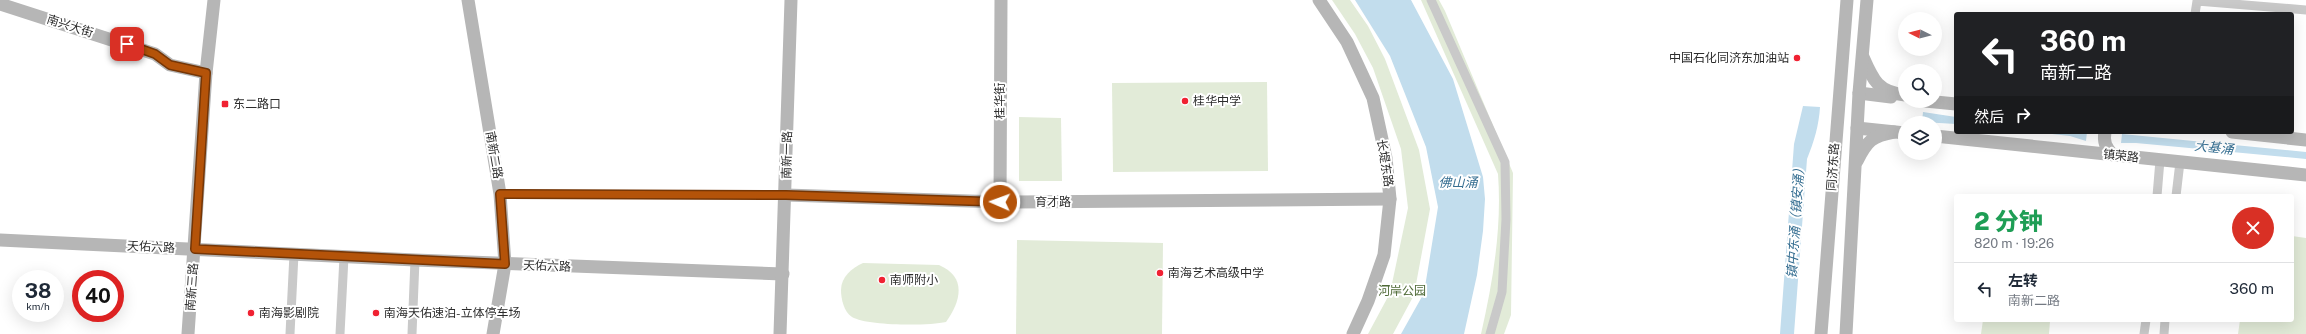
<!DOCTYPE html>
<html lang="zh">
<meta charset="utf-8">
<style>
body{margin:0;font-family:"Public Sans","Noto Sans SC",sans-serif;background:#f6f6f7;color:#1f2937;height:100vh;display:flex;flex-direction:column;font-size:15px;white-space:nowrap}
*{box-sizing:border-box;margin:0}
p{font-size:13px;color:#747a83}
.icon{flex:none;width:22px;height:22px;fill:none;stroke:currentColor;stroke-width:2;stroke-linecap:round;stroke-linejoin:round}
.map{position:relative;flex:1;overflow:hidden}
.drawer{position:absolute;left:1954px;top:194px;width:340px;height:128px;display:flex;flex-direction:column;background:#fff;border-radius:4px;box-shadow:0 4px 16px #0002}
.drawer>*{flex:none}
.hud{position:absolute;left:1954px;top:12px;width:340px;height:122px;border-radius:4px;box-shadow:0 4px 16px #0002;background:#202124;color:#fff;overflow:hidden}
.needle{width:26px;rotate:276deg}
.fabs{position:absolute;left:1898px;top:12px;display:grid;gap:8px}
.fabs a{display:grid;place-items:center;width:44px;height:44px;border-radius:50%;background:#fff;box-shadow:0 4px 16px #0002;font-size:20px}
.speed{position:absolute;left:12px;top:270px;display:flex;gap:8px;font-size:20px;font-weight:700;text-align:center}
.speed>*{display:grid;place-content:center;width:52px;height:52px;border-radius:50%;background:#fff;box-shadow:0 4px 16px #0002;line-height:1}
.speed small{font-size:10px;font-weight:400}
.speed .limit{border:6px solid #d22;background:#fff;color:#111}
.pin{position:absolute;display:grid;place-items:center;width:34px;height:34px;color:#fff;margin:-17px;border-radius:8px;box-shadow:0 2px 6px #0006}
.me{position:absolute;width:44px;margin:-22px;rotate:272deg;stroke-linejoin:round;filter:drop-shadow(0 0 3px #0008)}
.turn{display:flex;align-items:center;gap:14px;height:84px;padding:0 20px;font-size:18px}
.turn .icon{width:52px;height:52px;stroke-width:2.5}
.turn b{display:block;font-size:28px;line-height:34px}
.then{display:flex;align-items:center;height:38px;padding:0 20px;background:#0003;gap:8px;font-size:15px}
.round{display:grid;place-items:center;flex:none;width:42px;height:42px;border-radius:21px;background:#f6f6f7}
.summary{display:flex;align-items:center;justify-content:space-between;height:68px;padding:0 20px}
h1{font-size:24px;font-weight:800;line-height:30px;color:#1e9e55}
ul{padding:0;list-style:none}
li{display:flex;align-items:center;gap:12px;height:52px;padding:0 20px;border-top:1px solid #e0e1e3}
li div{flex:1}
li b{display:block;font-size:15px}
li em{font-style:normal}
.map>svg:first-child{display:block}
</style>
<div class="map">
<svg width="2306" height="334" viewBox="0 0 2306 334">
<rect width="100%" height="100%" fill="#fff"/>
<g fill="#e2ebd8">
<path d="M1332,0H1350L1368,26L1385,59L1419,150L1430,209L1414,295L1393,334H1368L1390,293L1408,208L1401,149L1373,68L1355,34Z"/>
<path d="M1421,0H1439L1445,11L1513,173L1511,315L1504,334H1481C1493,281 1502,228 1498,174Z"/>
<path d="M1267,82L1268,171L1113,172L1112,83Z"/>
<path d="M1019,117L1061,118L1062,181H1019Z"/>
<path d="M2292,236L2306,238V334H2238L2240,320H2292Z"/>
<path d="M1017,240L1163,243L1162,334H1016Z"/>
<path d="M863,263L939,265C967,277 961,301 946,322C928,326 867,326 852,317C844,312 841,299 841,290C841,277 852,268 863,263Z"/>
<path d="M1983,320L2050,321L2049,334H1981Z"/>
</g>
<g fill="#c2dded">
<path d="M1355,0H1411L1453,79L1483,177L1485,199L1483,231L1477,275L1464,334H1401L1424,293L1438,207L1426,147L1390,56Z"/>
<path d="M1803,106L1820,107C1819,125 1814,142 1807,159L1794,334H1780L1794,144Z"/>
<path d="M1923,112L1956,117V124L1922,122Z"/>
<path d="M2034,132H2087L2086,141L2070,136Z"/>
<path d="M2122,134L2306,152V159L2136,143H2121Z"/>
</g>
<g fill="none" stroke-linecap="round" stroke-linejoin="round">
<g stroke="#c9c9c9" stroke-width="9">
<path d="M1431,0L1505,162L1506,219L1502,292L1490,334"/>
<path d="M2195,14L2197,1L2306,10"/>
<path d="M500,194L786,195"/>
<path d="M2157,196L2160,160"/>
<path d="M2176,196L2180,162"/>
<path d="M290,334L294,254"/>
<path d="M340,334L344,257"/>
<path d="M412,334L415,260"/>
<path d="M2144,334L2146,320"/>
<path d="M2164,334L2165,320"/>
</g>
<g stroke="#b6b6b6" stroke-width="13">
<path d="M468,0L500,194L505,264L493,334"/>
<path d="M1319,0L1347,42L1373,98L1386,158L1390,199L1384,255L1368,301L1353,334"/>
<path d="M0,4L155,54L170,65L206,73"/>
<path d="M1863,57C1873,80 1878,92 1905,95"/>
<path d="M1859,93L1891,97"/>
<path d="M1925,101L1956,104"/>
<path d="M1857,128L1905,133"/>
<path d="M2105,132C2103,142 2106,148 2113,155"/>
<path d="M2232,132L2306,140"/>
<path d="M1935,136L2306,175"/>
<path d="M1857,161C1867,141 1872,136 1894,132"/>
<path d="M786,195L1000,202L1390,199"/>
<path d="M1000,202L1001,0"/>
<path d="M0,240L415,260L783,274"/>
<path d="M188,334L206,73L214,0"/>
<path d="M780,334L791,0"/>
<path d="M1821,334L1847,0"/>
<path d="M1846,334L1859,93L1867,0"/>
</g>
</g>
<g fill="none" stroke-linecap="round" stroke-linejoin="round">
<defs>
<path id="route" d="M127,44L155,54L170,65L206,73L195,249L505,264L500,194L786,195L1000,202"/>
</defs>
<use href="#route" stroke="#753606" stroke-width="10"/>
<use href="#route" stroke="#b45309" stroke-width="7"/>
</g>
<g fill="#f02132" stroke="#fff" stroke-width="1.5">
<circle cx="1797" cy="58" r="4"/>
<circle cx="1185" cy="101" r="4"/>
<rect x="221" y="100" width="8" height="8" rx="2"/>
<circle cx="1160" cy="273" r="4"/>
<circle cx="882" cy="280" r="4"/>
<circle cx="251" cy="313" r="4"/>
<circle cx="376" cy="313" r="4"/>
</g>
<g text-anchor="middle" stroke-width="4" stroke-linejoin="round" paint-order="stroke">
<g font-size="12" fill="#2c2c2c" stroke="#fff">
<text transform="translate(70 26) rotate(18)" y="4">南兴大街</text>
<text transform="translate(1000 101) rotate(-90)" y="4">桂华街</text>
<text transform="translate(494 155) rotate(80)" y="4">南新二路</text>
<text transform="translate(787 155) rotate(-89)" y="4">南新一路</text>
<text transform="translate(2121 156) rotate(6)" y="4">镇荣路</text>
<text transform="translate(1385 163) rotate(81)" y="4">长堤东路</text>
<text transform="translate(1833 167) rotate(-86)" y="4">同济东路</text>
<text x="1053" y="206">育才路</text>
<text transform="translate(151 247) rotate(3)" y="4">天佑六路</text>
<text transform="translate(547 266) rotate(2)" y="4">天佑六路</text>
<text transform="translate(192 287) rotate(-86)" y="4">南新三路</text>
</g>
<g font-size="12" fill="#2c2c2c" stroke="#fff" text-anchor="start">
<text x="1789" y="62" text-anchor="end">中国石化同济东加油站</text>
<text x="1193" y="105">桂华中学</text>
<text x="233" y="108">东二路口</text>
<text x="1168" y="277">南海艺术高级中学</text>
<text x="890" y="284">南师附小</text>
<text x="259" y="317">南海影剧院</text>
<text x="384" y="317">南海天佑速泊-立体停车场</text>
</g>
<g font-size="12" fill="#4f6a37" stroke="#fff">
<text x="1402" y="295">河岸公园</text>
</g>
<g font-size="13" font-style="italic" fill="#366f92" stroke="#fff">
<text transform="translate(2214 147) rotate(6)" y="5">大基涌</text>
<text x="1458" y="187">佛山涌</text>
<text transform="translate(1795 220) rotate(-86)" y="5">镇中东涌（镇安涌）</text>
</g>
</g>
</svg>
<div class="fabs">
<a><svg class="needle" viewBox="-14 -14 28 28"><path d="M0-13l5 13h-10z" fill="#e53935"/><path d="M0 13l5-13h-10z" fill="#747a83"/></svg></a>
<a><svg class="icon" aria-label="search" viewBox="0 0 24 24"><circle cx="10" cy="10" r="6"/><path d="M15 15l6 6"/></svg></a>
<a><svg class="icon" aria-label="layers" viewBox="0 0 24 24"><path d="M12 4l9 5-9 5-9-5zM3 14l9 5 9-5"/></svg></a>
</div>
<div class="speed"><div>38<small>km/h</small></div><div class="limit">40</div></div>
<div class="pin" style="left:127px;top:44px;background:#d93025"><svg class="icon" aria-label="arrive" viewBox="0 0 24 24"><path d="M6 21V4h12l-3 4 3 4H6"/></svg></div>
<svg class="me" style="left:1000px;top:202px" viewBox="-20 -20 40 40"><circle r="17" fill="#b45309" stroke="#fff" stroke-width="3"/><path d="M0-11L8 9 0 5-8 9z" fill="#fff"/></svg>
<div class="hud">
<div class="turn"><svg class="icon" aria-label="left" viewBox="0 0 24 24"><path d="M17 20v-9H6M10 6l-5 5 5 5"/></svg><div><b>360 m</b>南新二路</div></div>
<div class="then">然后<svg class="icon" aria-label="right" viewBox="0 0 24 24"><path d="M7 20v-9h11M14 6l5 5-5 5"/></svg></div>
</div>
<section class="drawer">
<div class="summary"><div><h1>2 分钟</h1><p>820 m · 19:26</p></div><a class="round" style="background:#d93025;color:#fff"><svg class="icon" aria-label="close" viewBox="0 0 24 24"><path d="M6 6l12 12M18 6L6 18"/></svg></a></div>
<ul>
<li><svg class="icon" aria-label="left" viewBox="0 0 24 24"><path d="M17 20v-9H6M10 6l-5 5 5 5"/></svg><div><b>左转</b><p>南新二路</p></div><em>360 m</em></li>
</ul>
</section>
</div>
